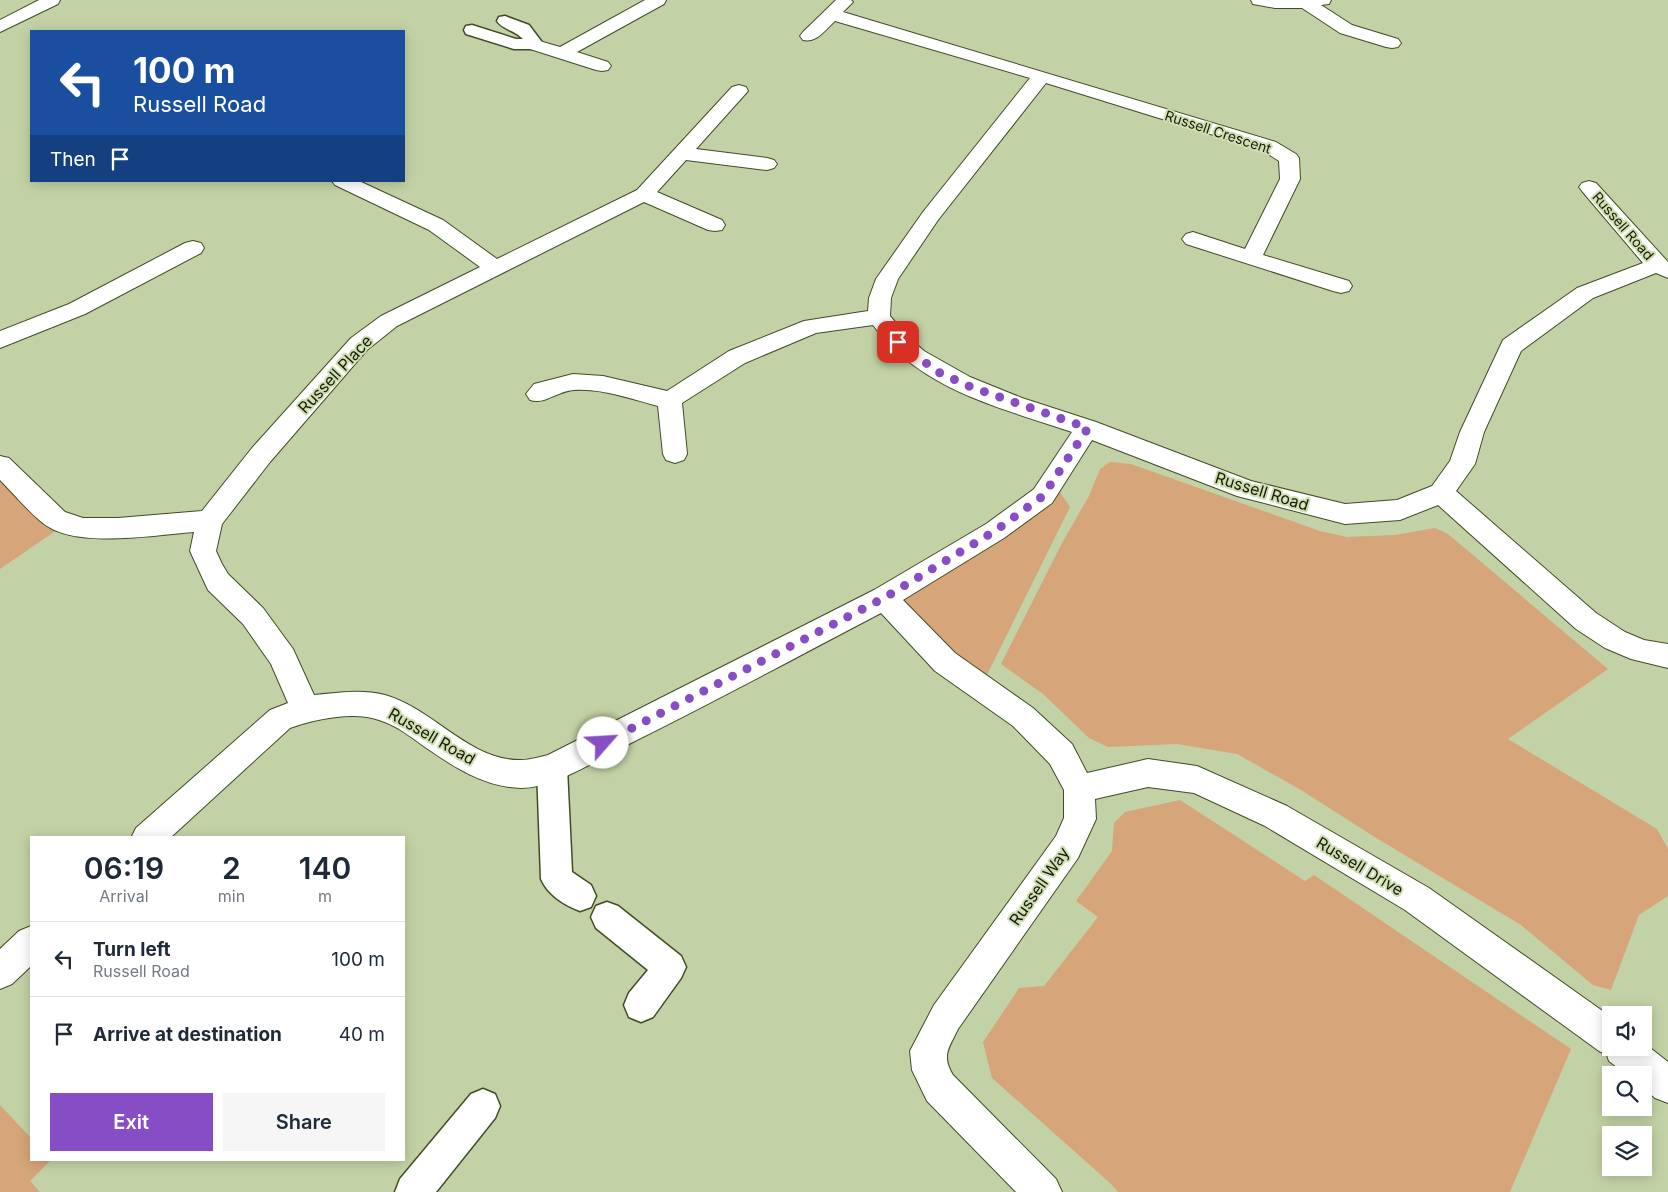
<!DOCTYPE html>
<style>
body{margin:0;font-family:Inter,sans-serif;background:#f6f6f7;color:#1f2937;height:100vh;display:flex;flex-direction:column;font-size:19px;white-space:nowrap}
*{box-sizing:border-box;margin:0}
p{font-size:16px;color:#747a83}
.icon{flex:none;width:28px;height:28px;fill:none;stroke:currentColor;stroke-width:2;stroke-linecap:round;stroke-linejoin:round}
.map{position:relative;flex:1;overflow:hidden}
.drawer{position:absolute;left:30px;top:836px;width:375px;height:325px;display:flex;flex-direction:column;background:#fff;border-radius:0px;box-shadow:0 2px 12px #0003}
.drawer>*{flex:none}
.top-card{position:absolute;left:30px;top:30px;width:375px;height:152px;border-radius:0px;box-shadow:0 2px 12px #0003;background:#1a4fa0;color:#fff;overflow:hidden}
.buttons{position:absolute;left:1602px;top:1006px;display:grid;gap:10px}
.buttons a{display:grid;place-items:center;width:50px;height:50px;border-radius:0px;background:#fff;box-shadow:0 2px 12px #0003;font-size:25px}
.pin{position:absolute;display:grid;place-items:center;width:42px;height:42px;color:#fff;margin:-21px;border-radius:10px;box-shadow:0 2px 8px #0006}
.me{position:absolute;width:55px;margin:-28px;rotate:64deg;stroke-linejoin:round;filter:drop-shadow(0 0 4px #0008)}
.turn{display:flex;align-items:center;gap:18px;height:105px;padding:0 20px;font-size:22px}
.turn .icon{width:65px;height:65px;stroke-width:2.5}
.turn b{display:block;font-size:35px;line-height:42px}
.then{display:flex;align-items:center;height:48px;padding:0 20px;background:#0003;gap:10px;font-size:19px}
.eta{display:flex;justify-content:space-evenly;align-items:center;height:85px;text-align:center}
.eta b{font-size:30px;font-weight:600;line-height:35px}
.cta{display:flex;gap:10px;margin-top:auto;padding:10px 20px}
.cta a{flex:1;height:58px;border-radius:0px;background:#864dc4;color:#fff;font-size:20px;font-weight:600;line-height:58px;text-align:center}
.cta a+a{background:#f6f6f7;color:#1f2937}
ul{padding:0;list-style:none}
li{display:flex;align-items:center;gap:15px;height:75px;padding:0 20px;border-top:1px solid #e0e1e3}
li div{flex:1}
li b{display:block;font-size:19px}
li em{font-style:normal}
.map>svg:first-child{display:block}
</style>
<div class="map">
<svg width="1668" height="1192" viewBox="0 0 1668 1192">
<rect width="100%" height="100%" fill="#c3d2a6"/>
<g fill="#d6a579">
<path d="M1110,462L1131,464L1320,531L1347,537L1395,535L1435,528L1448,534L1608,669L1508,739L1657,829L1668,849V896L1639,915L1611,990L1593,985L1521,925L1373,836L1301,790L1237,754L1177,744L1108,747L1089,738L1043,694L1001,664L1062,543L1089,496L1100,469Z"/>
<path d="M0,465L67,523L0,569Z"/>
<path d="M1053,482L1070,507L981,687L884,598Z"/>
<path d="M1180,800L1305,881L1314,875L1571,1049L1510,1192H1118L1110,1183L992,1078L983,1042L1019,988L1044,986L1098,917L1076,901L1112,851L1114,823L1125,812Z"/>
<path d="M0,1105L31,1138V1160H51L30,1181L40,1192H0Z"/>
</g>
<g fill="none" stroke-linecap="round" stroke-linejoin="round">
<defs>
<g id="service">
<path d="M505,16L529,25L544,45L542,49H514L466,34L464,30L466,26L472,25L516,39H523C515,30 503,30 497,21L499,17Z"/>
<path d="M552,755L562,759L567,768L572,872L591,885L596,896L591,907L580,911C564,905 548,895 541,879L537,768L542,759Z"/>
<path d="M607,902L618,906L681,956L686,967L681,978L653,1017L641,1022L629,1017L624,1005L629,993L648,970L596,928L591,917L596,906Z"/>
<path d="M483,1089L495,1094L500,1106L495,1118L436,1192H395L400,1179L471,1094Z"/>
</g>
<g id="minor">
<path d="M645,0H666L664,4L577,52L608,62L611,66L608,70L602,71L596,70L530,49L527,45L530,41L536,40L560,47Z"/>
<path d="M836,0H851L853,2L843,12L1276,142L1296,154L1299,158L1300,179L1263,255L1349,281L1352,286L1349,291L1341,293L1333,291L1186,244L1182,239L1186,234L1193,232L1245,249L1280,179L1279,161L1262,150L1046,83L938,220L898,279L891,298L890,316L906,335L924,351L970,377L1022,398L1096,422L1251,481L1345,504L1397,500L1432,486L1450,461L1460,432L1503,340L1577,288L1643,263L1582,191L1579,187L1582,183L1589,181L1596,183L1668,262V278L1656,273L1593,298L1521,351L1484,432L1475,464L1456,491L1596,613L1625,632L1644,640L1668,644V668L1631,659L1605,648L1576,629L1438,505L1400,520L1345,524L1237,496L1092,440L1052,503L1004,538L903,600L955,653L1033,708L1072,744L1087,773L1148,759L1197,766L1287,806L1429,888L1611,1017V1048H1644V1043L1668,1062V1103L1655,1098L1644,1088V1075H1627L1609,1061L1607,1055L1599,1051L1405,910L1265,826L1194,793L1148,787L1095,799L1096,819L1078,858L958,1029C949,1048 941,1055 953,1075L1056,1179L1062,1192H1016L927,1101L912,1070L910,1051L934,1005L1056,836L1064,818V790L1050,764L1013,726L935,671L881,613C797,657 714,702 629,744C599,759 554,788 521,788C484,787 454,767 425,747C411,737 396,725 379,720C355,711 314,719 290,728L170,838H131L136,828L270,710L288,703L271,664L243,624L208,590L190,551L194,532C154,535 80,548 47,526C33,517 12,492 0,480V456L9,458L65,512L83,518H118L202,511L252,448L351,338L381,316L480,267L429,230L335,185L332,181H359L443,220L497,259L637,190L732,87L739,85L746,87L748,91L696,149L767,158L774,160L777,164L774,168L767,170L686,160L657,192L722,220L725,225L722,230L715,231L708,230L644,202L397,326L367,350L270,462L222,524L216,551L222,564L228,574L263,608L293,649L314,695C338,693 361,689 385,695C434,709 469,761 521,760C530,760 539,757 548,755L874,590L986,524L1034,489L1072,432C1001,408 919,389 873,325L816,333L745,363L682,403L687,454L684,460L675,463L666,460L663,454L658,406C631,399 602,388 574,390C557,391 545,405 530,400L526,394L534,384L573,374L603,376L667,391L729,351L804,321L868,311L869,298L876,279L923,212L1030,78L835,21C825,30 817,43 803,40L800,36L803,32Z"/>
<path d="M1251,0H1331L1329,4L1321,5L1352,25L1398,39L1401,43L1398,47L1392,48L1386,47L1340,33L1302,8H1275L1253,4Z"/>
<path d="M193,241L201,243L204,248L201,253L85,314L0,348V331L69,304L185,243Z"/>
<path d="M31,926V966L12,984L0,989V949L19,931Z"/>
</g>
<path id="primary" d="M39,0H60L58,4L0,32V20Z"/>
</defs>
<use href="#service" stroke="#404c25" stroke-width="3"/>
<use href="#minor" stroke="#404c25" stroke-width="2"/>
<use href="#primary" stroke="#404c25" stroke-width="2"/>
<use href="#service" fill="#fff" fill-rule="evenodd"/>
<use href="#minor" fill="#fff" fill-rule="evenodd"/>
<use href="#primary" fill="#fff" fill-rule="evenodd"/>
</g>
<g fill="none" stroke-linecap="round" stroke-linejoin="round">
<path stroke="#864dc4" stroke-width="9" stroke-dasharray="0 16.2" d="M603,743L884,598L995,531L1043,496L1088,428L971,387L938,372L898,342"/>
</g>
<g text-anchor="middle" stroke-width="4" stroke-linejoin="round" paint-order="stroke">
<g font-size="14" fill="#161b0b" stroke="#d0dfb2">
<text transform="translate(1218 132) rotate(18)" y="5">Russell Crescent</text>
<text transform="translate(1623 226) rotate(49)" y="5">Russell Road</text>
</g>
<g font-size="16" fill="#161b0b" stroke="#d0dfb2">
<text transform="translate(335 374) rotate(-47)" y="6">Russell Place</text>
<text transform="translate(1262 491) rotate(17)" y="6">Russell Road</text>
<text transform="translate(432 736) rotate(30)" y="6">Russell Road</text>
<text transform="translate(1360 866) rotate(31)" y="6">Russell Drive</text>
<text transform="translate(1039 886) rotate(-55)" y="6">Russell Way</text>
</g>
</g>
</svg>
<div class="buttons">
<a><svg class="icon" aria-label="sound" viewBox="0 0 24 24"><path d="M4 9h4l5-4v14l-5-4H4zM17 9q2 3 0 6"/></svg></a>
<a><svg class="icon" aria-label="search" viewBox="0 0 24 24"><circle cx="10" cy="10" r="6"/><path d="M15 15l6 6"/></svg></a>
<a><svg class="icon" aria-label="layers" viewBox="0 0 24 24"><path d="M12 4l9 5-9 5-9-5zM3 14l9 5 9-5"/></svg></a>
</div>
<div class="pin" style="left:898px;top:342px;background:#d93025"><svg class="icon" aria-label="arrive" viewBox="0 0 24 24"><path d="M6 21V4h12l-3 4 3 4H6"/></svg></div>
<svg class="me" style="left:603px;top:743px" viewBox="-20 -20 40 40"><circle r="19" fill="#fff"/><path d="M0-13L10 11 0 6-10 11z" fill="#864dc4"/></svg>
<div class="top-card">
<div class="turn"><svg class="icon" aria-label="left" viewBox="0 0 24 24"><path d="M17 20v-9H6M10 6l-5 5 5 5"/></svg><div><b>100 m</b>Russell Road</div></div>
<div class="then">Then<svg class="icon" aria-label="arrive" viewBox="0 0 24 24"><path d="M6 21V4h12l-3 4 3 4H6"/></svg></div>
</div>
<section class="drawer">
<div class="eta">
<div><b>06:19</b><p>Arrival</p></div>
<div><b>2</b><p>min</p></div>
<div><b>140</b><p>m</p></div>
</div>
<ul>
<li><svg class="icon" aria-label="left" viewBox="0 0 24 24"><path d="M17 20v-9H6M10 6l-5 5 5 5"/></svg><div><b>Turn left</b><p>Russell Road</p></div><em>100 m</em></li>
<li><svg class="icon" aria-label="arrive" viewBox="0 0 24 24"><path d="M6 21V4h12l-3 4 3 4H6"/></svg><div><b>Arrive at destination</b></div><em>40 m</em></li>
</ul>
<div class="cta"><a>Exit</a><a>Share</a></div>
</section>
</div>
